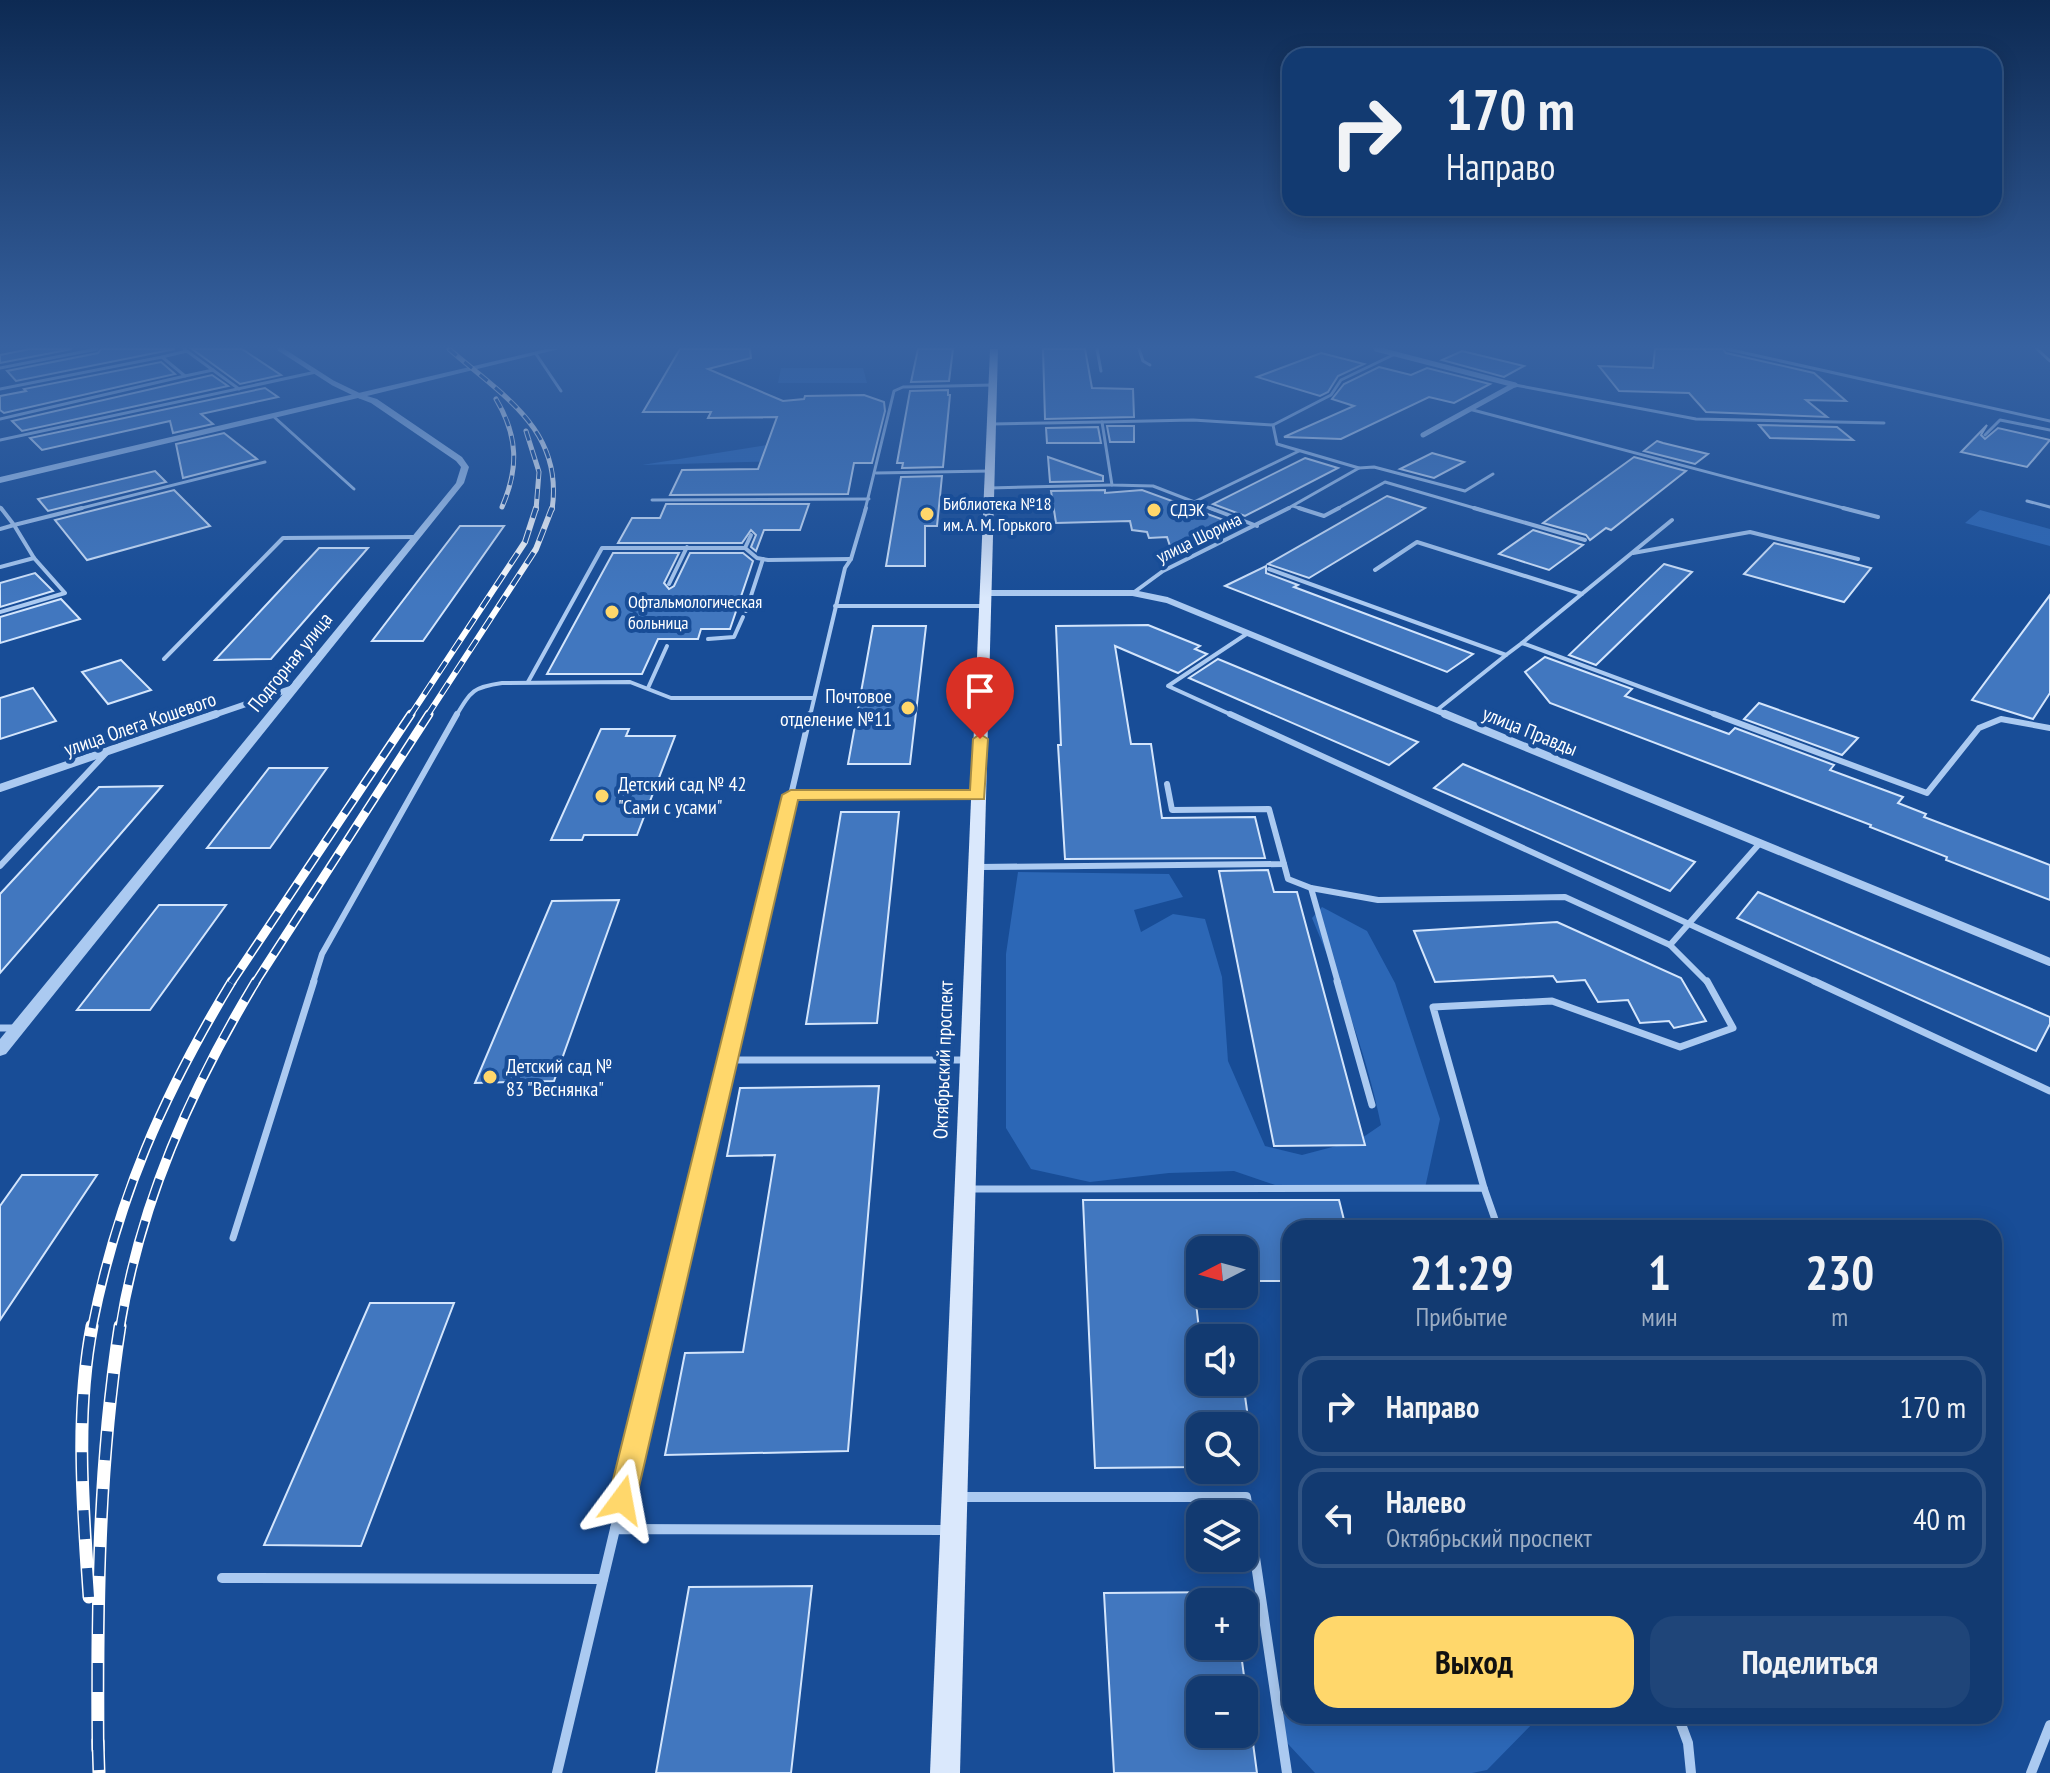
<!DOCTYPE html>
<html lang="ru">
<meta charset="utf-8">
<style>
body{margin:0;font-family:"PT Sans Narrow",sans-serif;background:#1f4579;color:#f1f3f6;height:100vh;display:flex;flex-direction:column;font-size:30px;white-space:nowrap}
*{box-sizing:border-box;margin:0}
p{font-size:26px;color:#9cadc3}
.icon{flex:none;width:44px;height:44px;fill:none;stroke:currentColor;stroke-width:2;stroke-linecap:round;stroke-linejoin:round}
.map{position:relative;flex:1;overflow:hidden}
.drawer{position:absolute;left:1282px;top:1220px;width:720px;height:504px;display:flex;flex-direction:column;background:#123a71;border-radius:24px;box-shadow:0 4px 20px #0003,0 0 0 2px #315484}
.drawer>*{flex:none}
.hud{position:absolute;left:1282px;top:48px;width:720px;height:168px;border-radius:24px;box-shadow:0 4px 20px #0003,0 0 0 2px #315484;background:#123a71;color:#f1f3f6;overflow:hidden}
.needle{width:52px;rotate:264deg}
.buttons{position:absolute;left:1186px;top:1236px;display:grid;gap:16px}
.buttons a{display:grid;place-items:center;width:72px;height:72px;border-radius:16px;background:#123a71;box-shadow:0 4px 20px #0003,0 0 0 2px #315484;font-size:40px}
.pin{position:absolute;display:grid;place-items:center;width:68px;height:68px;color:#fff;margin:-82px -34px;border-radius:50% 50% 50% 0;rotate:-45deg;box-shadow:0 0 8px #0007}
.pin .icon{rotate:45deg}
.me{position:absolute;width:88px;margin:-44px;rotate:13deg;stroke-linejoin:round;filter:drop-shadow(0 0 6px #0008)}
.turn{display:flex;align-items:center;gap:28px;height:168px;padding:0 32px;font-size:36px}
.turn .icon{width:104px;height:104px;stroke-width:2.5}
.turn b{display:block;font-size:56px;line-height:68px}
.eta{display:flex;justify-content:space-evenly;align-items:center;height:136px;text-align:center}
.eta b{font-size:48px;font-weight:800;line-height:56px}
.action{display:flex;gap:16px;margin-top:auto;padding:16px 32px}
.action a{flex:1;height:92px;border-radius:24px;background:#ffd76b;color:#111;font-size:32px;font-weight:800;line-height:92px;text-align:center}
.action a+a{background:#1f4579;color:#f1f3f6}
ul{padding:0;list-style:none}
li{display:flex;align-items:center;gap:24px;height:100px;margin:0 16px 12px;padding:0 16px;border:4px solid #315484;border-radius:24px}
li div{flex:1}
li b{display:block;font-size:30px}
li em{font-style:normal}
.map>svg:first-child{display:block}
</style>
<div class="map">
<svg width="2050" height="1773" viewBox="0 0 2050 1773">
<rect width="100%" height="100%" fill="#184d97"/>
<g fill="#2c67b6">
<path d="M781,368H863L867,383H778Z"/>
<path d="M792,441L851,459L642,465Z"/>
<path d="M1980,510L2050,529V546L1965,523Z"/>
<path d="M1018,872L1169,874L1183,897L1134,910L1141,932L1173,914L1205,919L1222,977L1228,1061L1265,1146L1302,1155L1359,1140L1381,1125C1366,1052 1340,985 1312,918L1322,907L1367,931L1395,983L1440,1119L1425,1188H1284L1234,1171L1169,1173L1090,1182L1031,1169L1006,1128V954Z"/>
<path d="M1290,1699V1716H1540L1487,1770L1472,1773H1315L1276,1731Z"/>
</g>
<g fill="#4177bf" stroke="#d3e5fc" stroke-width="2" fill-rule="evenodd">
<path d="M30,349H72L0,363V355Z"/>
<path d="M101,349H175L16,381L7,371L98,353Z"/>
<path d="M192,349H242L281,375L240,384Z"/>
<path d="M680,349H750L751,358L708,369L783,401L804,399L805,396L864,395L884,402L885,411L872,463H854L848,494L670,495L682,470L758,469L777,417L708,418L711,412H643Z"/>
<path d="M918,349H953L949,381L911,382Z"/>
<path d="M1043,349H1085L1092,388L1133,389L1134,417L1045,419Z"/>
<path d="M1655,349H1723L1726,353L1814,373L1846,401L1806,400L1827,417L1706,412L1689,393L1619,391L1599,366L1653,368Z"/>
<path d="M1462,351L1524,366L1504,377L1442,360Z"/>
<path d="M1321,353L1364,364L1338,376L1328,392L1320,396L1257,377Z"/>
<path d="M161,362L175,374L4,413L0,410V396L26,391L24,389Z"/>
<path d="M1379,367L1411,375L1427,368L1490,384L1454,403L1429,397L1341,439L1284,437L1354,406L1332,399L1344,384Z"/>
<path d="M212,375L228,386L22,431L12,421Z"/>
<path d="M265,388L278,397L201,414L213,424L173,433L170,421L42,450L30,438Z"/>
<path d="M948,390V395H950L943,467L902,468L903,463H897L910,391Z"/>
<path d="M1759,425L1837,427L1853,440L1770,438Z"/>
<path d="M1987,425L1981,435L1985,439L1998,428L2050,440L2027,467L1961,452Z"/>
<path d="M1107,426H1134V442H1110Z"/>
<path d="M1098,427L1101,443H1047L1046,428Z"/>
<path d="M224,433L257,459L183,478L176,444Z"/>
<path d="M1657,441L1663,443L1708,454L1695,464L1644,451Z"/>
<path d="M1432,453L1464,462L1434,478L1400,469Z"/>
<path d="M1048,457L1103,476V481L1050,482Z"/>
<path d="M1634,457L1686,471L1611,530L1606,528L1590,540L1586,535L1543,523Z"/>
<path d="M1305,458L1338,468L1245,516L1213,504Z"/>
<path d="M155,471L166,482L48,511L38,499Z"/>
<path d="M942,476L937,526H925V566H886L901,477Z"/>
<path d="M174,490L210,526L87,560L55,520Z"/>
<path d="M1105,490V493L1142,490L1224,520L1203,530L1204,536L1183,545L1170,546L1167,537L1149,538L1147,532L1132,530L1130,521L1056,523L1051,491Z"/>
<path d="M1387,496L1425,508L1309,578L1268,564Z"/>
<path d="M666,504H809L800,530H764L756,551L751,547L756,535L751,530L742,543H618L632,518H660Z"/>
<path d="M460,526H504L423,641H372Z"/>
<path d="M1533,530L1583,545L1549,570L1499,554Z"/>
<path d="M1774,543L1822,555L1871,568L1844,602L1744,574Z"/>
<path d="M319,548H368L271,659L215,660Z"/>
<path d="M613,553H679L664,583L669,589L674,586L690,553H743L753,561L730,629H701L698,639H658L642,674H547Z"/>
<path d="M1664,564L1692,572L1596,665L1569,655Z"/>
<path d="M1266,566V573L1298,585L1294,587L1473,654L1447,672L1225,586Z"/>
<path d="M35,573L53,591L0,607V583Z"/>
<path d="M2050,595V693L2033,719L1972,700Z"/>
<path d="M61,599L80,619L0,643V617Z"/>
<path d="M1148,625L1200,646L1195,649L1207,654L1178,673L1115,646L1131,744H1151L1162,818L1255,817L1265,858L1065,859L1058,745H1061L1056,626Z"/>
<path d="M873,626H926L910,764H848Z"/>
<path d="M1545,657L1632,689L1625,696L1729,734L1735,728L1834,765L1830,770L1903,797L1898,803L1926,814L1924,817L2050,865V900L1946,860L1947,857L1870,827L1871,825L1550,703L1525,672Z"/>
<path d="M1218,659L1418,742L1389,765L1189,678Z"/>
<path d="M121,660L151,690L108,704L82,672Z"/>
<path d="M33,688L56,721L0,739V698Z"/>
<path d="M1759,703L1858,738L1842,755L1744,719Z"/>
<path d="M601,729H629L626,736H675L637,835H584L582,840H551Z"/>
<path d="M1463,764L1695,862L1670,891L1434,788Z"/>
<path d="M269,768H327L270,848H207Z"/>
<path d="M162,786L0,973V894L99,787Z"/>
<path d="M841,812H899L877,1023L806,1024Z"/>
<path d="M1268,870L1274,892H1297L1365,1145L1274,1146L1219,871Z"/>
<path d="M1758,892L2050,1017V1024L2036,1051L1737,918Z"/>
<path d="M619,900L554,1081L475,1083L552,901Z"/>
<path d="M159,905H226L150,1010H77Z"/>
<path d="M1557,922L1681,978L1706,1021L1674,1028L1669,1021L1640,1023L1628,1000L1598,1002L1585,980L1557,982L1553,976L1435,982L1414,931Z"/>
<path d="M879,1086L848,1451L665,1455L685,1353L743,1352L775,1155L727,1156L740,1088Z"/>
<path d="M22,1175H97L0,1320V1206Z"/>
<path d="M1083,1200H1339L1346,1228H1290V1281H1244V1250H1200V1268H1192L1200,1338V1382H1243L1255,1467H1244V1426H1200V1467L1095,1468Z"/>
<path d="M370,1303H454L361,1546L264,1545Z"/>
<path d="M812,1586L791,1773H656L689,1587Z"/>
<path d="M1233,1592L1234,1602H1200V1646H1240L1257,1773H1114L1104,1593ZM1200,1690H1244V1734H1200Z"/>
</g>
<g fill="none" stroke-linecap="round" stroke-linejoin="round">
<g stroke="#abcaf1" stroke-width="3">
<path d="M184,349L239,389"/>
<path d="M1097,349L1101,371"/>
<path d="M1139,349L1143,361L1150,365"/>
<path d="M1727,349L2050,421"/>
<path d="M2037,349L2050,361"/>
<path d="M536,354L561,391"/>
<path d="M1395,354L1341,380L1331,395L1273,425L1277,444L1359,468L1374,467L1465,491L1493,474"/>
<path d="M162,357L187,351"/>
<path d="M0,368L97,349"/>
<path d="M185,376L213,370"/>
<path d="M1515,385L1696,419L1884,423"/>
<path d="M0,389L162,357L185,376L0,419"/>
<path d="M1469,409L1851,510"/>
<path d="M273,416L354,489"/>
<path d="M992,424L1102,422"/>
<path d="M1985,435L2000,420L2050,430"/>
<path d="M0,440L316,372"/>
<path d="M876,473L990,471"/>
<path d="M989,488L1112,485"/>
<path d="M652,500L869,499"/>
<path d="M2027,501L2050,507"/>
<path d="M1194,502L1299,451"/>
<path d="M1293,506L1305,510"/>
<path d="M0,507L2,510"/>
<path d="M74,510L265,462"/>
<path d="M865,510L894,391L903,387L993,385"/>
<path d="M1215,510L1153,486L1112,485L1102,422L1193,420L1273,425"/>
<path d="M1285,510L1359,468"/>
<path d="M1335,510L1385,482L1481,510"/>
</g>
<g stroke="#abcaf1" stroke-width="4">
<path d="M1,508L14,525L82,508"/>
<path d="M1210,508L1257,526"/>
<path d="M1299,508L1324,516L1339,508"/>
<path d="M1474,508L1585,540"/>
<path d="M1843,508L1878,517"/>
<path d="M0,529L14,525L34,558L0,567"/>
<path d="M745,548L751,535"/>
<path d="M1633,553L1750,532L1858,559"/>
<path d="M1269,569L1506,655L1437,710"/>
<path d="M1375,570L1417,542L1582,594"/>
<path d="M669,584L687,547"/>
<path d="M1133,593L1163,571L1289,508"/>
<path d="M835,606H984"/>
<path d="M746,611L763,559"/>
<path d="M0,612L65,593L34,558"/>
<path d="M708,639L734,637L743,617"/>
<path d="M1522,643L1672,520"/>
<path d="M1506,655L1522,643L1719,716"/>
<path d="M164,659L283,538L415,537"/>
<path d="M528,682L602,548H745L757,558L768,560L851,559"/>
<path d="M648,688L667,646"/>
<path d="M456,716C471,691 473,687 502,683L630,682L671,698H814"/>
<path d="M810,716L845,568L851,559L866,508"/>
<path d="M1234,716L1168,686L1248,633"/>
</g>
<g stroke="#abcaf1" stroke-width="6">
<path d="M810,714L791,795H979"/>
<path d="M1230,714L1818,983"/>
<path d="M1714,714L1927,793L1979,728L2001,719L2050,728"/>
<path d="M1284,864L1288,879L1311,888L1338,983"/>
<path d="M0,866L107,752"/>
<path d="M980,867L1284,864L1269,809L1172,810L1167,784"/>
<path d="M1311,888L1378,900L1565,897L1670,945L1760,843"/>
<path d="M1670,945L1708,983"/>
<path d="M313,983L322,954L457,714"/>
<path d="M746,983L791,795"/>
</g>
<g stroke="#abcaf1" stroke-width="7">
<path d="M746,981L727,1060H968"/>
<path d="M1337,981L1372,1105"/>
<path d="M1814,981L2050,1091"/>
<path d="M0,1028H14"/>
<path d="M1484,1188L1433,1007L1552,1001L1680,1047L1733,1028L1707,981"/>
<path d="M969,1189L1484,1188L1498,1228"/>
<path d="M233,1238L314,981"/>
<path d="M663,1328L727,1060"/>
</g>
<g stroke="#abcaf1" stroke-width="10">
<path d="M962,1497H1246L1287,1773"/>
<path d="M615,1529L664,1326"/>
<path d="M222,1578L603,1579"/>
<path d="M1678,1716L1688,1743L1691,1773"/>
<path d="M557,1773L615,1529L945,1530"/>
<path d="M2031,1773L2050,1725"/>
</g>
<g stroke="#abcaf1" stroke-width="5">
<path d="M280,349L333,383L360,396"/>
<path d="M1376,349L1515,385"/>
<path d="M1423,435L1514,385"/>
</g>
<g stroke="#abcaf1" stroke-width="6">
<path d="M985,593H1133L1167,600L1450,716"/>
<path d="M211,716L290,689"/>
</g>
<g stroke="#abcaf1" stroke-width="8">
<path d="M1445,714L2050,962"/>
<path d="M0,788L216,714"/>
</g>
<path fill="#abcaf1" fill-rule="evenodd" d="M546,349H559L367,396L377,399L462,457L469,467L464,483L6,1054L0,1056V1039L456,483L461,467L456,461L371,403L358,398L0,483V477Z"/>
<path fill="#dae8fc" fill-rule="evenodd" d="M990,349H998L960,1773H930Z"/>
<defs>
<g id="rail-far4">
<path d="M449,349C503,396 564,430 552,510"/>
<path d="M496,399C518,436 519,468 502,507"/>
<path d="M526,431L539,472L536,510"/>
</g>
<g id="rail-far3">
<path d="M410,716L525,542L536,508"/>
<path d="M427,716L536,549L552,508"/>
</g>
<g id="rail-far2">
<path d="M231,983L411,714"/>
<path d="M255,983L429,714"/>
</g>
<g id="rail-far1">
<path d="M92,1328C117,1199 164,1093 232,981"/>
<path d="M120,1328C140,1203 191,1089 256,981"/>
</g>
<g id="rail">
<path d="M89,1597C83,1507 75,1415 92,1326"/>
<path d="M98,1741L99,1773"/>
<path d="M98,1750C97,1608 98,1467 120,1326"/>
</g>
</defs>
<use href="#rail-far4" stroke="#fff" stroke-width="5"/>
<use href="#rail-far3" stroke="#fff" stroke-width="6"/>
<use href="#rail-far2" stroke="#fff" stroke-width="9"/>
<use href="#rail-far1" stroke="#fff" stroke-width="10"/>
<use href="#rail" stroke="#fff" stroke-width="13"/>
<use href="#rail-far4" stroke="#184d97" stroke-width="3" stroke-dasharray="10" stroke-linecap="butt"/>
<use href="#rail-far3" stroke="#184d97" stroke-width="4" stroke-dasharray="13" stroke-linecap="butt"/>
<use href="#rail-far2" stroke="#184d97" stroke-width="6" stroke-dasharray="17" stroke-linecap="butt"/>
<use href="#rail-far1" stroke="#184d97" stroke-width="7" stroke-dasharray="22" stroke-linecap="butt"/>
<use href="#rail" stroke="#184d97" stroke-width="10" stroke-dasharray="29" stroke-linecap="butt"/>
</g>
<linearGradient id="sky" x2="0" y2="1"><stop stop-color="#0d2a53"/><stop offset="0.58" stop-color="#3762a1"/><stop offset="1" stop-color="#3762a1" stop-opacity="0"/></linearGradient>
<rect width="2050" height="598" fill="url(#sky)"/>
<path fill="#ffd76b" stroke="#a68c46" stroke-width="2" d="M980,734L988,739L984,799L798,800L636,1500L632,1510L622,1514L612,1510L608,1500L782,795L791,790H970L973,739Z"/>
<g fill="#ffd76b" stroke="#184d97" stroke-width="3">
<circle cx="1154" cy="510" r="8"/>
<circle cx="927" cy="514" r="8"/>
<circle cx="612" cy="612" r="8"/>
<circle cx="908" cy="708" r="8"/>
<circle cx="602" cy="796" r="8"/>
<circle cx="490" cy="1077" r="8"/>
</g>
<g text-anchor="middle" stroke-width="8" stroke-linejoin="round" paint-order="stroke">
<g font-size="18" fill="#fff" stroke="#184d97" text-anchor="start">
<text x="943" y="510">Библиотека №18<tspan x="943" dy="21">им. А. М. Горького</tspan></text>
<text x="1170" y="516">СДЭК</text>
<text x="628" y="608">Офтальмологическая<tspan x="628" dy="21">больница</tspan></text>
</g>
<g font-size="18" fill="#fff" stroke="#184d97">
<text transform="translate(1199 538) rotate(-26)" y="6">улица Шорина</text>
</g>
<g font-size="20" fill="#fff" stroke="#184d97">
<text transform="translate(290 662) rotate(-51)" y="7">Подгорная улица</text>
<text transform="translate(140 724) rotate(-19)" y="7">улица Олега Кошевого</text>
<text transform="translate(1530 731) rotate(22)" y="7">улица Правды</text>
<text transform="translate(943 1060) rotate(-88)" y="7">Октябрьский проспект</text>
</g>
<g font-size="20" fill="#fff" stroke="#184d97" text-anchor="start">
<text x="892" y="703" text-anchor="end">Почтовое<tspan x="892" dy="23">отделение №11</tspan></text>
<text x="618" y="791">Детский сад № 42<tspan x="618" dy="23">"Сами с усами"</tspan></text>
<text x="506" y="1073">Детский сад №<tspan x="506" dy="23">83 "Веснянка"</tspan></text>
</g>
</g>
</svg>
<div class="buttons">
<a><svg class="needle" viewBox="-14 -14 28 28"><path d="M0-13l5 13h-10z" fill="#e53935"/><path d="M0 13l5-13h-10z" fill="#9cadc3"/></svg></a>
<a><svg class="icon" aria-label="sound" viewBox="0 0 24 24"><path d="M4 9h4l5-4v14l-5-4H4zM17 9q2 3 0 6"/></svg></a>
<a><svg class="icon" aria-label="search" viewBox="0 0 24 24"><circle cx="10" cy="10" r="6"/><path d="M15 15l6 6"/></svg></a>
<a><svg class="icon" aria-label="layers" viewBox="0 0 24 24"><path d="M12 4l9 5-9 5-9-5zM3 14l9 5 9-5"/></svg></a>
<a>+</a>
<a>−</a>
</div>
<div class="pin" style="left:980px;top:739px;background:#d93025"><svg class="icon" aria-label="arrive" viewBox="0 0 24 24"><path d="M6 21V4h12l-3 4 3 4H6"/></svg></div>
<svg class="me" style="left:622px;top:1500px" viewBox="-20 -20 40 40"><path d="M0-17L14 15 0 8-14 15z" fill="#ffd76b" stroke="#fff" stroke-width="4"/></svg>
<div class="hud">
<div class="turn"><svg class="icon" aria-label="right" viewBox="0 0 24 24"><path d="M7 20v-9h11M14 6l5 5-5 5"/></svg><div><b>170 m</b>Направо</div></div>
</div>
<section class="drawer">
<div class="eta">
<div><b>21:29</b><p>Прибытие</p></div>
<div><b>1</b><p>мин</p></div>
<div><b>230</b><p>m</p></div>
</div>
<ul>
<li><svg class="icon" aria-label="right" viewBox="0 0 24 24"><path d="M7 20v-9h11M14 6l5 5-5 5"/></svg><div><b>Направо</b></div><em>170 m</em></li>
<li><svg class="icon" aria-label="left" viewBox="0 0 24 24"><path d="M17 20v-9H6M10 6l-5 5 5 5"/></svg><div><b>Налево</b><p>Октябрьский проспект</p></div><em>40 m</em></li>
</ul>
<div class="action"><a>Выход</a><a>Поделиться</a></div>
</section>
</div>
